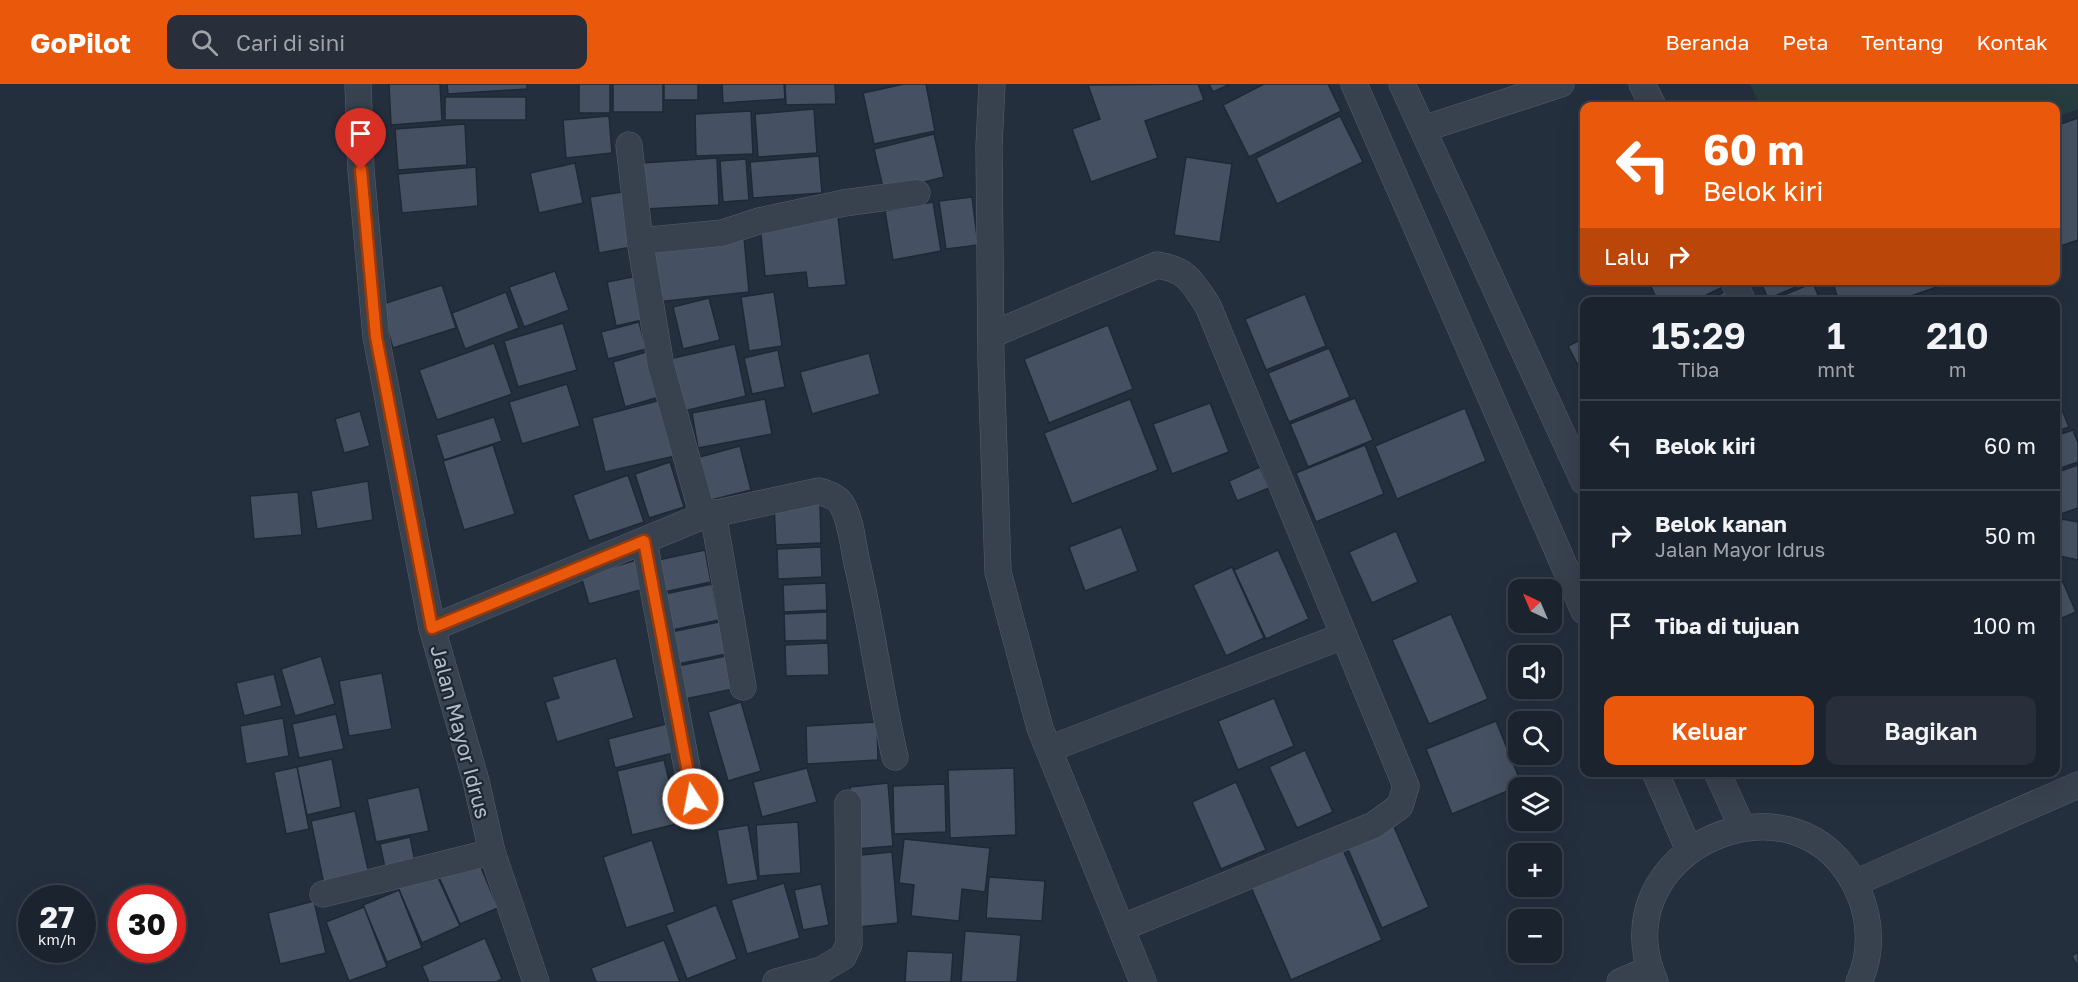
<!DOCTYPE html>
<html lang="id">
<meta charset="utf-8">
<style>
body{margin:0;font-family:"Golos Text",sans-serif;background:#282f3a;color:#f1f3f6;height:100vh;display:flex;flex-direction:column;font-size:22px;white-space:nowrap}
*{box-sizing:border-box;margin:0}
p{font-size:20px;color:#a0a4aa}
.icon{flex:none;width:33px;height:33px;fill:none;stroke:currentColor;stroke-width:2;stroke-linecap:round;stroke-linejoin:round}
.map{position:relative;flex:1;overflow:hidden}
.sheet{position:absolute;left:1580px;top:213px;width:480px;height:480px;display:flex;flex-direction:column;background:#1b232e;border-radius:12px;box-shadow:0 6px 24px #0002,0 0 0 2px #39404a}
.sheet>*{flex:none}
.banner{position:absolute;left:1580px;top:18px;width:480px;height:183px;border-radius:12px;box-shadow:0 6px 24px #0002,0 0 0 2px #39404a;background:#ea580c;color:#fff;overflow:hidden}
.needle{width:39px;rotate:316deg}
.buttons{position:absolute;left:1508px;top:495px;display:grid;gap:12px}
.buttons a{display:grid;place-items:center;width:54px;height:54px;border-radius:12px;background:#1b232e;box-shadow:0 6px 24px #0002,0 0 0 2px #39404a;font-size:30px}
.speed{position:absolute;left:18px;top:801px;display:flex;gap:12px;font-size:30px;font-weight:700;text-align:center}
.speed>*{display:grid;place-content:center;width:78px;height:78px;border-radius:50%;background:#1b232e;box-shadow:0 6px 24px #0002,0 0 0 2px #39404a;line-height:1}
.speed small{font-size:15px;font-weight:400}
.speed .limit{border:9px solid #d22;background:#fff;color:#111}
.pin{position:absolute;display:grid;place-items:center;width:51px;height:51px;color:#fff;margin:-62px -26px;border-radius:50% 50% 50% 0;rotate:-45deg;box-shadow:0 0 6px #0007}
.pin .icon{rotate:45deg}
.me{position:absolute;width:66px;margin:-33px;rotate:349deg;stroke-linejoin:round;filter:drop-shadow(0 0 4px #0008)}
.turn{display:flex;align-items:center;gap:21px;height:126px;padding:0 24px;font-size:27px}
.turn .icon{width:78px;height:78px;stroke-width:2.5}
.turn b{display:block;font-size:42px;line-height:51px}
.then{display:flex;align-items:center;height:57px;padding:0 24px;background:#0003;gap:12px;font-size:22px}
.eta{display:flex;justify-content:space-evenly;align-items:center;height:102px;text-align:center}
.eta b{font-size:36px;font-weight:600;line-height:42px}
.action{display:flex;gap:12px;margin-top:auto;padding:12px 24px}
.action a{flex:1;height:69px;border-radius:12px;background:#ea580c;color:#fff;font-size:24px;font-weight:600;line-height:69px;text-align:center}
.action a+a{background:#282f3a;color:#f1f3f6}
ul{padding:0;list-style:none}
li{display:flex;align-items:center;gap:18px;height:90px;padding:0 24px;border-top:2px solid #39404a}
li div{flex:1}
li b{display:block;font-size:22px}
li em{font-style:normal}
header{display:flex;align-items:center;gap:36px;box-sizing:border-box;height:84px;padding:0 30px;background:#ea580c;color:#fff}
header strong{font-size:28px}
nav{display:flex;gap:33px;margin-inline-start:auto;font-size:21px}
.search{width:420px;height:54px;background:#282f3a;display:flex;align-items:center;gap:15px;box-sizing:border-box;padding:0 21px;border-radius:12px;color:#a0a4aa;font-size:22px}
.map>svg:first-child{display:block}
</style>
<header>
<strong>GoPilot</strong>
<div class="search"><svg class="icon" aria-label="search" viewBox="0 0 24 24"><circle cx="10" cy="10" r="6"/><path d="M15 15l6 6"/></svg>Cari di sini</div>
<nav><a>Beranda</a><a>Peta</a><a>Tentang</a><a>Kontak</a></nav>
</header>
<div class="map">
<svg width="2078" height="898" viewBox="0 0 2078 898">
<rect width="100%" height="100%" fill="#242f3e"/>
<path fill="#263c3f" d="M1750,0H2078V25L2055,34V22H1760Z"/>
<g fill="#455162" stroke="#1f2835" stroke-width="1.5">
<path d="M389,0H440L442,37L391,41Z"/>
<path d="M447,0H527V5L448,10Z"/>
<rect x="579" y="0" width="31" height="29"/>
<rect x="613" y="0" width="50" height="28"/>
<rect x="664" y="0" width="34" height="16"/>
<path d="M722,0H784L785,15L723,19Z"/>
<path d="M785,0H835L836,20L786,21Z"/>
<path d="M904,0H926L935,47L874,60L863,9Z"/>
<path d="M1198,0L1204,16L1145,37L1158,74L1091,98L1072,45L1100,35L1088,1Z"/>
<path d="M1209,0H1230L1213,8Z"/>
<path d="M1264,0H1328L1341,27L1249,73L1223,21Z"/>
<rect x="445" y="13" width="81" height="23"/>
<path d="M1640,16L1642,22H1624Z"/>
<path d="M814,25L817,69L758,73L755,30Z"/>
<path d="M751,27L753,70L696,72L695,30Z"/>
<path d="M609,32L612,69L566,74L563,36Z"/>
<path d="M1340,32L1363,78L1277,120L1256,74Z"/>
<path d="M2078,34V156L2055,164V42Z"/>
<path d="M465,40L467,81L398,86L395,45Z"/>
<path d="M934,50L944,93L884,108L874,65Z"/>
<path d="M819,72L822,109L753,114L750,78Z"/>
<path d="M1186,73L1232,80L1220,158L1174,151Z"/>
<path d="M717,74L719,121L645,125L642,79Z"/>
<path d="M746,75L749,116L723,118L720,77Z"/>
<path d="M575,79L583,119L539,129L530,89Z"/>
<path d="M476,83L478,122L402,129L398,90Z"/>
<path d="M628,107L637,162L599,169L590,113Z"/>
<path d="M972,113L978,161L946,165L939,117Z"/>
<path d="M933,118L941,167L893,176L885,127Z"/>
<path d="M838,133L846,201L808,204L806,188L765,192L760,141Z"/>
<path d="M744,153L749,208L657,218L651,163Z"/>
<path d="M555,187L569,226L524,243L509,203Z"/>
<path d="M642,191L651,234L616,242L607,198Z"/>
<path d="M1648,196H1730L1731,199L1692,218H1658Z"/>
<path d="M1760,196H1812L1768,215Z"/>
<path d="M1832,196H1957L1894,218H1839Z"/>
<path d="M1813,199L1821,218H1773L1772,216Z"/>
<path d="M442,201L456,244L393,264L380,221Z"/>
<path d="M1735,203L1741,218H1703Z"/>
<path d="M506,208L519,244L465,265L452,229Z"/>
<path d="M774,208L782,262L749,267L741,213Z"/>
<path d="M1305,210L1326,262L1266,286L1245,235Z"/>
<path d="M1974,211L1977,218H1959Z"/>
<path d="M709,214L720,256L683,265L673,223Z"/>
<path d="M639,238L646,265L608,275L601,248Z"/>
<path d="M563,239L577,286L518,303L504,257Z"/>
<path d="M1108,241L1133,305L1049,339L1024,275Z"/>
<path d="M1584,254V293L1568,262Z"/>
<path d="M494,259L512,310L437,336L419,286Z"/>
<path d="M735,260L746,312L680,328L669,275Z"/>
<path d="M1329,264L1350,313L1289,338L1268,289Z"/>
<path d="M653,266L666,311L625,323L613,278Z"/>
<path d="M778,266L785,303L752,310L744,274Z"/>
<path d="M869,269L880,310L812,330L800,288Z"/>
<path d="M567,300L580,342L522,360L509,318Z"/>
<path d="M2055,309L2069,343L2055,348Z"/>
<path d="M1355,314L1373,356L1308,383L1290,340Z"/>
<path d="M765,315L772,350L698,364L692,329Z"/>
<path d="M1130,315L1158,386L1072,420L1044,349Z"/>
<path d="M661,316L675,372L605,388L592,334Z"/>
<path d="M1210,319L1229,368L1172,390L1153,340Z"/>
<path d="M1465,324L1486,377L1397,415L1375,362Z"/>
<path d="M360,327L370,362L344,369L335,335Z"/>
<path d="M494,333L502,357L444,376L436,351Z"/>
<path d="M2073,346L2078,359V378L2055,386V352Z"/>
<path d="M493,361L515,430L464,446L443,377Z"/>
<path d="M1365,361L1384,410L1316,438L1296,389Z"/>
<path d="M740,362L751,406L707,417L696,374Z"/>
<path d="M670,378L684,423L649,434L635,390Z"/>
<path d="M2078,381V424L2055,432V389Z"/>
<path d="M1260,383L1269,404L1237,417L1229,397Z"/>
<path d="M628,391L644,438L589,457L573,411Z"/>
<path d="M368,397L373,436L317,445L311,407Z"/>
<path d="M298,408L302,451L254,455L250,412Z"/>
<path d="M820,420L821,459L776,461L774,421Z"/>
<path d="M2062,435L2078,438V476L2055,471Z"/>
<path d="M1121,443L1138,487L1085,507L1069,463Z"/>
<path d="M1396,447L1418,498L1372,519L1349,468Z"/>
<path d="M821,463L822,493L778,495L777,465Z"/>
<path d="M705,466L711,498L664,508L658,476Z"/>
<path d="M1278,466L1309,535L1266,555L1234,486Z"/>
<path d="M637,476L644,505L589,520L581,492Z"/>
<path d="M2055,480L2076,528L2055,537Z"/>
<path d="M1232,483L1264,554L1226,572L1193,501Z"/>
<path d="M826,499L827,526L784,528L783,501Z"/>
<path d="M712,500L719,536L672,546L665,510Z"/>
<path d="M827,528V556L785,557L784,530Z"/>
<path d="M1451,530L1488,615L1429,640L1392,556Z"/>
<path d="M719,538L726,570L678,580L671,548Z"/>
<path d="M828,559L829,591L786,592L785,561Z"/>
<path d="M321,572L335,620L295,632L281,585Z"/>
<path d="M726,572L733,605L685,615L678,582Z"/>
<path d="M616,574L634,634L557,658L545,618L559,614L552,593Z"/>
<path d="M382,589L392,645L349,652L339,597Z"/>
<path d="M274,590L282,622L244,632L236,599Z"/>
<path d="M1274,614L1294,662L1238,686L1218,637Z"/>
<path d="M741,618L761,687L728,697L708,628Z"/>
<path d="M336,630L344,665L299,674L292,640Z"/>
<path d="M283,634L289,672L246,680L240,642Z"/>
<path d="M1496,637L1522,701L1452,730L1426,665Z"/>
<path d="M877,638L878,676L807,680L806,642Z"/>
<path d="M666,640L673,669L615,684L608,655Z"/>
<path d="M1305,666L1333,728L1297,744L1269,683Z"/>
<path d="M332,675L341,723L307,731L297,683Z"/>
<path d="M664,676L680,739L632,751L617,687Z"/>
<path d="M297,683L309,745L286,750L274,688Z"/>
<path d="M807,684L817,718L762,733L753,698Z"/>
<path d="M1014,684L1016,751L950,754L948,686Z"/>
<path d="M1236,698L1266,766L1221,785L1192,718Z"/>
<path d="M888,699L893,762L855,765L850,703Z"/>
<path d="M945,700L946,748L894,750L893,702Z"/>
<path d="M419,703L429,747L376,758L367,715Z"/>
<path d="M355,727L369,790L324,801L311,737Z"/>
<path d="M1391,736L1429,823L1382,844L1344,756Z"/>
<path d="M798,738L801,789L759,792L756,741Z"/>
<path d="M748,741L758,796L727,801L717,746Z"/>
<path d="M410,753L416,782L386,789L380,760Z"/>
<path d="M904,755L990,764L985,808L962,805L959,837L911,832L914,801L899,799Z"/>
<path d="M652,756L675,828L626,844L603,773Z"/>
<path d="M1341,761L1382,856L1291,896L1250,801Z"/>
<path d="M892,768L898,839L858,843L851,772Z"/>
<path d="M477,774L498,824L460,840L438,791Z"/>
<path d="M434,785L460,842L422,859L397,801Z"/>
<path d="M989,793L1045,797L1042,837L986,834Z"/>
<path d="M784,799L800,854L747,870L731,816Z"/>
<path d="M821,800L829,841L803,846L794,806Z"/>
<path d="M399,806L422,864L387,878L363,821Z"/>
<path d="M314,817L326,869L280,880L268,829Z"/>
<path d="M716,821L737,875L687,895L666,841Z"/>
<path d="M364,823L387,883L349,897L326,838Z"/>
<path d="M965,847L1021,851L1017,898H961Z"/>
<path d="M485,854L502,895L496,898H429L422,882Z"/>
<path d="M664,856L680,898H596L591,884Z"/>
<path d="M907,867L953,869L951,898H905Z"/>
<path d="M2078,868V883L2072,872Z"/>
</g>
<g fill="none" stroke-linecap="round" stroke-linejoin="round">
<defs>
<g id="minor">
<path d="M358,0L361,86L376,253L432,544L476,697L492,768L536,898"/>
<path d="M992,0L989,62L991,277L998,488L1040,644L1143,898"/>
<path d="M1354,0L1584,527"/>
<path d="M1402,0L1584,398"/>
<path d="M1642,0L1653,22"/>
<path d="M1423,45L1561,0"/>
<path d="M629,61L640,157L661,282L703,432"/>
<path d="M640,157L722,149L759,137L844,119L917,109"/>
<path d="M1733,196L1743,218"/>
<path d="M991,251L1157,181C1188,186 1192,198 1208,222L1406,702L1400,722L1374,741L1121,844"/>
<path d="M713,429L743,603"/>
<path d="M644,457L693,715"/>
<path d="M432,544L703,432L819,407C828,410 838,413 842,421C851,436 853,461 857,479C872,543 880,608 895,673"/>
<path d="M1049,665L1343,552"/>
<path d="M1655,688L1689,766"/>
<path d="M1717,688L1742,743"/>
<path d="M1855,799L2078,701"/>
<path d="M323,810L492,768"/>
<path d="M776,898L821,886L843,873L849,860L848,719"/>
<path d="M1620,898L1650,885"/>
<path d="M1655,898C1597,765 1801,675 1859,809C1871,837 1872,870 1859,898"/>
</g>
</defs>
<use href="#minor" stroke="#565f6c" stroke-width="27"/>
<use href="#minor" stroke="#38414e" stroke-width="26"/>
</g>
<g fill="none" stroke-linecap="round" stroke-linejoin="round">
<defs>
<path id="route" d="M361,86L376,253L432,544L644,457L693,715"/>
</defs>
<use href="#route" stroke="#983908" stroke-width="15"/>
<use href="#route" stroke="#ea580c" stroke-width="10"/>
</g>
<g text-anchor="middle" stroke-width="4.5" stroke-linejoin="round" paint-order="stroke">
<g font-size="21" fill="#b4bcc9" stroke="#1d2633">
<text transform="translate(460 648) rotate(75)" y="7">Jalan Mayor Idrus</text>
</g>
</g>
</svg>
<div class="buttons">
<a><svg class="needle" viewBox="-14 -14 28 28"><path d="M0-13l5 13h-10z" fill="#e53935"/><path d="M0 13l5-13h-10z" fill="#a0a4aa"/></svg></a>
<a><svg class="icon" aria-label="sound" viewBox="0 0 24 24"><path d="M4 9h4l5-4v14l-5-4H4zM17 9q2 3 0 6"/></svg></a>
<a><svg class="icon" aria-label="search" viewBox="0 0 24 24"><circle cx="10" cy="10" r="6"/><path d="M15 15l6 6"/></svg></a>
<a><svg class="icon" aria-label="layers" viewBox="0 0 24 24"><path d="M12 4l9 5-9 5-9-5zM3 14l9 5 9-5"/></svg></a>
<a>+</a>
<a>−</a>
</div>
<div class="speed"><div>27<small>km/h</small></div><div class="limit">30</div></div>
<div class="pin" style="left:361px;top:86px;background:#d93025"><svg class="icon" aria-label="arrive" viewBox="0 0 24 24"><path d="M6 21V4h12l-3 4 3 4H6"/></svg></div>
<svg class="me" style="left:693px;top:715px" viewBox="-20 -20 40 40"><circle r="17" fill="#ea580c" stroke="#fff" stroke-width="3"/><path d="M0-11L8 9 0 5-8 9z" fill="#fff"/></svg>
<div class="banner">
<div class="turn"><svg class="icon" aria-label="left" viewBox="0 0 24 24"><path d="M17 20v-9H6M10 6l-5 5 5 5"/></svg><div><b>60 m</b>Belok kiri</div></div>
<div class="then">Lalu<svg class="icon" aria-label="right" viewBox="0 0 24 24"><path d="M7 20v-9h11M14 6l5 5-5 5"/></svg></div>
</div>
<section class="sheet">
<div class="eta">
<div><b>15:29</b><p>Tiba</p></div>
<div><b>1</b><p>mnt</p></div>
<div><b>210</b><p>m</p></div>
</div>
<ul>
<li><svg class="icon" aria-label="left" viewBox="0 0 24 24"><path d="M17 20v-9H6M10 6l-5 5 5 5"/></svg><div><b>Belok kiri</b></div><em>60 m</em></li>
<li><svg class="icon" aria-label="right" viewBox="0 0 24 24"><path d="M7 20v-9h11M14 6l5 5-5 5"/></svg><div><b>Belok kanan</b><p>Jalan Mayor Idrus</p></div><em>50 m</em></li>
<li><svg class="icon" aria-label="arrive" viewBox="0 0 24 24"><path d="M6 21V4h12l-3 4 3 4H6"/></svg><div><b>Tiba di tujuan</b></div><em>100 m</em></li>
</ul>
<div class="action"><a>Keluar</a><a>Bagikan</a></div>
</section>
</div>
